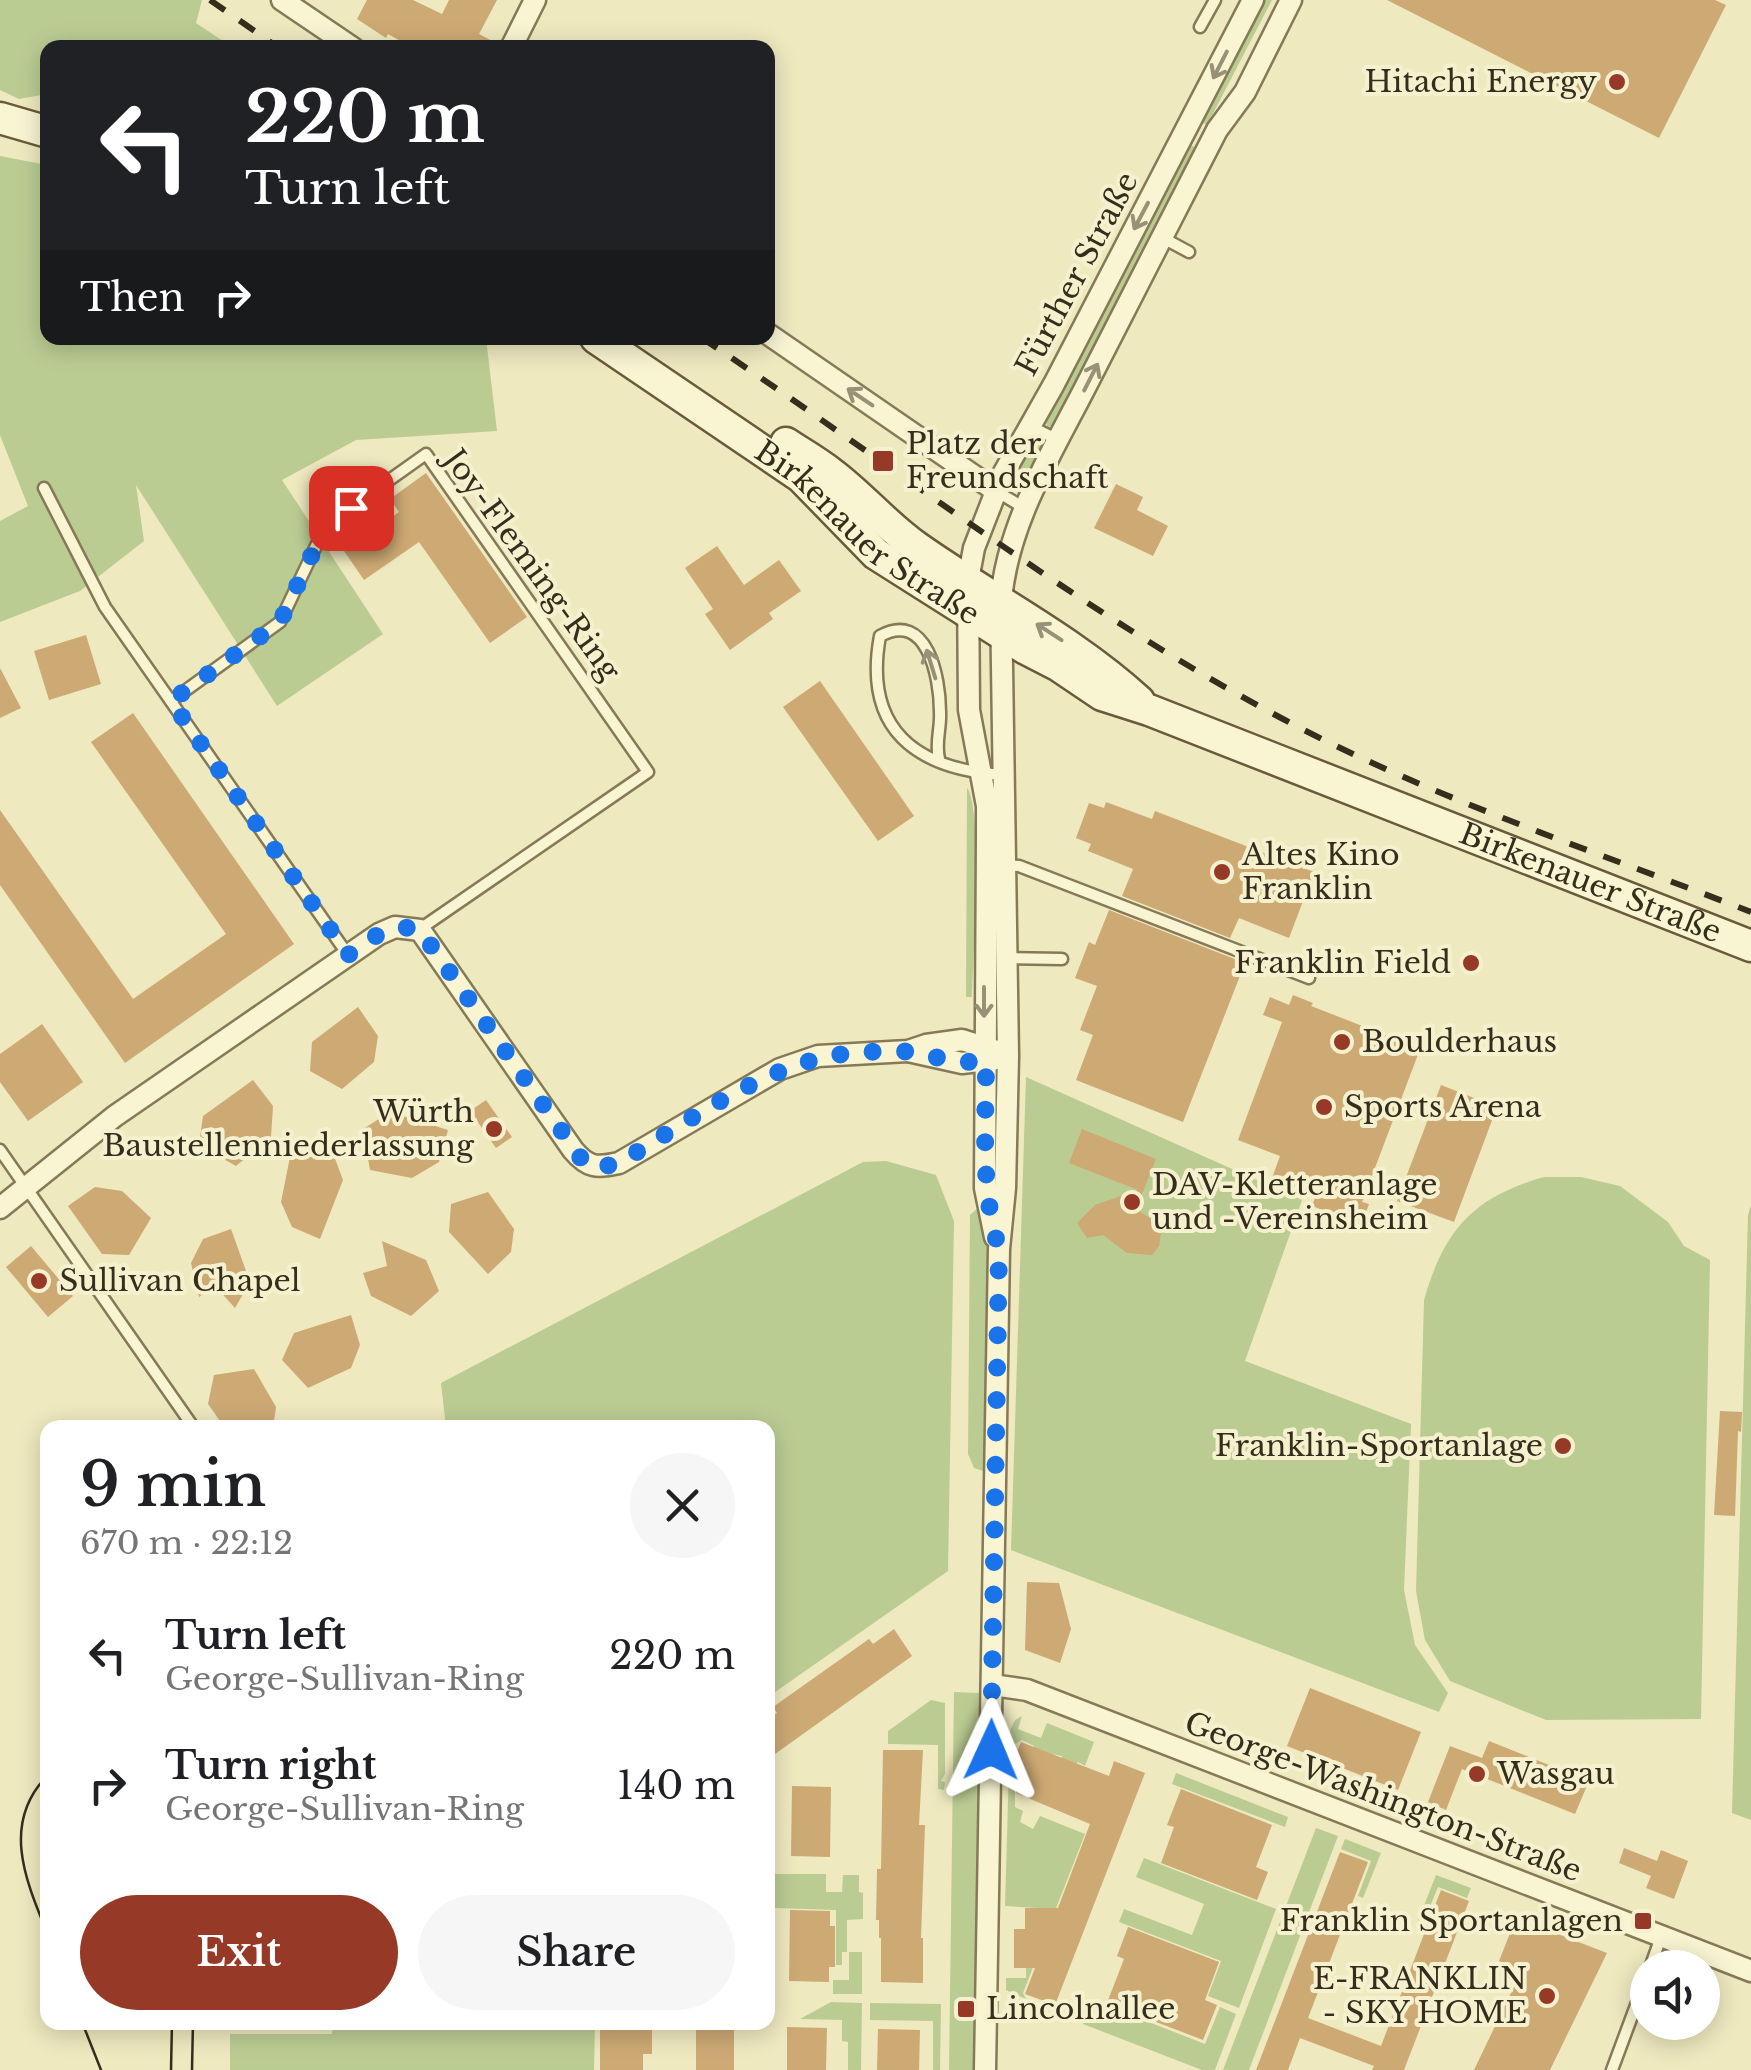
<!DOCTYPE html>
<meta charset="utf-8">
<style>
body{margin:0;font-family:"Libre Baskerville",serif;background:#f6f6f6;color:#202124;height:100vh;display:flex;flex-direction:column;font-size:38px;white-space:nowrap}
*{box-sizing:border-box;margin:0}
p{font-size:32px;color:#757577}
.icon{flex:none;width:55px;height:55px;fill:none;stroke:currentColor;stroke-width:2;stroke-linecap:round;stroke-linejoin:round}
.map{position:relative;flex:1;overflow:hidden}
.panel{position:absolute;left:40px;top:1420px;width:735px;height:610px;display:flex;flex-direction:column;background:#fff;border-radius:20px;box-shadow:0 5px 25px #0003}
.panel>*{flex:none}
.banner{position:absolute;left:40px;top:40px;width:735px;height:305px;border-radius:20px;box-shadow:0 5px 25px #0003;background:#202124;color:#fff;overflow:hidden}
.controls{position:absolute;left:1630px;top:1950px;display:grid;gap:20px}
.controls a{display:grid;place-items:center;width:90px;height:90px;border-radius:50%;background:#fff;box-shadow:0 5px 25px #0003;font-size:50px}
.pin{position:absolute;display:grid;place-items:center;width:85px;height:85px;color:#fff;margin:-42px;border-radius:20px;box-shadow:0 5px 15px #0006}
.me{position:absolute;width:110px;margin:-55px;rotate:1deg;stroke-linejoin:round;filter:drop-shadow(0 0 8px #0008)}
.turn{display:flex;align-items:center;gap:35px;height:210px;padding:0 40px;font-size:45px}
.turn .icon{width:130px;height:130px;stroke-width:2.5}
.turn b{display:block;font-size:70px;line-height:85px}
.then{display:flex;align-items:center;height:95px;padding:0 40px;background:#0003;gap:20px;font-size:38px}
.round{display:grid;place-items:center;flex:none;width:105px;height:105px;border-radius:52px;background:#f6f6f6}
.summary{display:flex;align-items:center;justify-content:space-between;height:170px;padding:0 40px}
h1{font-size:60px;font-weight:600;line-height:75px}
.button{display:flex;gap:20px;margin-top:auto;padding:20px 40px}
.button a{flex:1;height:115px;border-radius:60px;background:#963a27;color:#fff;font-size:40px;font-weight:600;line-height:115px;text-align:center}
.button a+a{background:#f6f6f6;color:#202124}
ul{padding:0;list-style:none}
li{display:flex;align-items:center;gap:30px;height:130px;padding:0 40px}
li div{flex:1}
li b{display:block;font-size:38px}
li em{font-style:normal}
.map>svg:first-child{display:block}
</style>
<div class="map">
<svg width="1751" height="2070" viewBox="0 0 1751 2070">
<rect width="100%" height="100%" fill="#eee9bf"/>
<g fill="#bbcc93">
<path d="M0,0H202L196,23L232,47L48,48L47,94L19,99L0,90Z"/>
<path d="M1260,0H1272L1207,125L1198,120Z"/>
<path d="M1187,143L1200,150L1057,425L1048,427L1044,420Z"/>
<path d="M0,156L47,165L48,338H486L497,431L356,440L282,480L383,634L277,706L136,485L144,541L80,591L0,622V521L28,506L0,435Z"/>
<path d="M1034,439L1048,445L1021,496L1010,486Z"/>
<path d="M967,788C983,806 973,964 972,997H966Z"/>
<path d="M1026,1077L1302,1200L1245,1361L1411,1424L1404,1590L1415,1645L1448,1693L1439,1712L1011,1550Z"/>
<path d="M886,1161L936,1175L954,1221L948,1571L768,1697V1428L446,1427L441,1383L863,1162Z"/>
<path d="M1544,1177H1581L1620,1186L1668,1222L1684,1246L1710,1260L1701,1719L1546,1720L1450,1681L1425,1640L1416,1591L1424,1300C1444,1230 1473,1197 1544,1177Z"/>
<path d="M1751,1205V1820L1732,1813L1748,1215Z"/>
<path d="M979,1207L989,1251L986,1472L974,1468L968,1454L970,1215Z"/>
<path d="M954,1692L979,1693L974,2070H949Z"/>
<path d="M931,1700L945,1703V1774L941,1781L945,1782L944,1790L938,1789V1745L888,1744V1731Z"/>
<path d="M1022,1716L1018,1729L1041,1738L1047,1723L1094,1742L1085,1766L1078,1762L1075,1766L1061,1761L1062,1756L1033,1750L1034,1746L1022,1740L1015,1744V1807L1023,1811L1020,1822L1033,1829L1040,1816L1085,1834L1023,1993L1026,1999L1006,1990V1978H1026V1946L1038,1908L1005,1906L1010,1731L1015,1720Z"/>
<path d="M1176,1773L1288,1817L1285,1827L1172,1784Z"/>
<path d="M1316,1828L1338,1836L1249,2070H1223Z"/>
<path d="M1345,1839L1381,1853L1363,1898L1358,1896L1371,1861L1341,1849Z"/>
<path d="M1144,1858L1276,1909L1239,2008L1208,1996L1221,1961L1119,1922L1124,1909L1192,1935L1204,1904L1136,1877Z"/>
<path d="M775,1874H826V1892H842L843,1875H859V1892L863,1893V1919L847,1920V1952H842V1965H836V1910L775,1908Z"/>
<path d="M1436,1875L1471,1888L1467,1898L1438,1887L1422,1926L1417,1923Z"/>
<path d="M849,1952H862V1994H833V1980H849Z"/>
<path d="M1092,2000L1205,2044L1220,2007L1236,2014L1215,2070H1202L1083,2024Z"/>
<path d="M831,2002L862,2003L861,2070H848V2042L842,2041V2020L800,2019Z"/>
<path d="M870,2003L941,2004L940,2070H933V2021L870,2020Z"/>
<path d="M333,2022L595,2023L594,2070H230V2034H332Z"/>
</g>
<g fill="#cda974">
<path d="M367,0H413L442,14L449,0H497L479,34L498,44L497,48H413L388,34L386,38L357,19Z"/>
<path d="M1387,0H1715L1726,5L1659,138Z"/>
<path d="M426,473L527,617L490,643L419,542L364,580L344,551L399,512L390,499Z"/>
<path d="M1116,484L1143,497L1137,510L1168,526L1153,556L1094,528Z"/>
<path d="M717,546L744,585L779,560L801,591L769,613L773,619L730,650L705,614L713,609L685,568Z"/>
<path d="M86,635L101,684L49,700L34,651Z"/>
<path d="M0,668L21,708L0,718Z"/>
<path d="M820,681L914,816L878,841L783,707Z"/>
<path d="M133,713L294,944L125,1063L0,885V810L133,999L226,934L91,742Z"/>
<path d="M1106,802L1152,819L1155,811L1314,872L1289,938L1239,918L1230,938L1122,896L1133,869L1088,851L1091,844L1076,838L1089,803L1104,808Z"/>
<path d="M1109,910L1245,963L1183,1122L1076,1080L1093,1035L1080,1030L1097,986L1075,978L1089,942L1095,945Z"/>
<path d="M1293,995L1313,1003L1311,1006L1401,1041L1403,1037L1422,1044L1362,1202L1369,1204L1361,1225L1312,1206L1316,1195L1272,1178L1280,1156L1238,1140L1282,1022L1263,1015L1270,997L1289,1005Z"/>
<path d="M358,1007L378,1036L374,1062L342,1089L310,1071L312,1042Z"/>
<path d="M42,1024L83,1082L28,1121L0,1082V1054Z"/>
<path d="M253,1080L273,1106L271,1137L236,1166L199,1145L203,1116Z"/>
<path d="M1441,1085L1497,1107L1454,1222L1397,1201Z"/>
<path d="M486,1100L512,1137L496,1148L470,1111Z"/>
<path d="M390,1112L448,1130L439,1162L412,1178L370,1170L363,1129Z"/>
<path d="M1082,1129L1156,1159L1136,1209L1162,1226L1159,1246L1152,1255L1127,1253L1103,1235L1087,1238L1077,1223L1095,1205L1138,1190L1069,1163Z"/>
<path d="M334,1156L343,1180L320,1239L292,1227L281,1202L290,1157Z"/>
<path d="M95,1187L122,1191L151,1218L129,1255L102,1254L68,1206Z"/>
<path d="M488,1192L514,1229L511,1252L488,1274L449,1232L451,1204Z"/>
<path d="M231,1229L250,1282L235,1308L215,1286L199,1297L191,1263L203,1239Z"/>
<path d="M382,1241L426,1260L439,1291L411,1316L371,1296L363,1273L387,1266Z"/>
<path d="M31,1246L73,1296L48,1317L6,1267Z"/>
<path d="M351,1315L360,1345L351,1368L308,1388L282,1360L294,1333Z"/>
<path d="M254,1369L276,1407L273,1428H225L208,1404L214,1375Z"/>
<path d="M1720,1411L1742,1412L1741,1432L1738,1431L1735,1516L1714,1515Z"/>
<path d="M1027,1582L1059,1583L1071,1629L1060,1663L1025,1650Z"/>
<path d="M894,1629L912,1656L768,1759V1719L777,1713L773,1707L869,1639L873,1644Z"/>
<path d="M1310,1688L1421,1732L1398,1790L1287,1746Z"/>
<path d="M1489,1741L1589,1781L1575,1814L1462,1769L1446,1810L1428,1802L1450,1746L1482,1758Z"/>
<path d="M1021,1742L1109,1776L1114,1761L1145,1773L1055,2005L1025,1994L1035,1968H1014V1929H1025V1908H1058L1090,1824L1016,1793V1754Z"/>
<path d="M883,1750H923L919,1825H925L921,1938H923V1983L881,1982V1938H879V1920H876L877,1869H881Z"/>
<path d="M792,1786L831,1787L830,1857L791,1856Z"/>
<path d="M1181,1789L1272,1825L1256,1867L1268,1872L1257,1900L1161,1863L1174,1827L1167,1825Z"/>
<path d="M1624,1848L1657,1861L1661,1850L1688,1861L1674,1899L1646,1888L1651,1876L1619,1863Z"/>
<path d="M1340,1852L1368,1862L1308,2018L1334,2028L1381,2046L1441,1890L1469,1901L1404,2070H1372L1374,2066L1300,2038L1288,2070H1256Z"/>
<path d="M790,1910L830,1911V1926H835V1967H829V1982L789,1981Z"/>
<path d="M1516,1918L1607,1953L1550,2070H1474L1521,1972L1499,1961Z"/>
<path d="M1128,1927L1219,1962L1205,2000L1217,2005L1203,2040L1107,2003L1124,1959L1117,1956Z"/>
<path d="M600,2023L652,2024V2054H643V2070H600Z"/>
<path d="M696,2025L734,2026V2070H696Z"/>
<path d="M787,2027L827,2028L826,2070H787Z"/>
<path d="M878,2029L920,2030L919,2070H877Z"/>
</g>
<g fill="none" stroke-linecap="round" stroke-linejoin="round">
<defs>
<g id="lane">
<path d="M1200,27L1215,0"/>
<path d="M1163,238L1189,252"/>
<path d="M1030,426L1058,440"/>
<path d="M44,488L105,607L348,955"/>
<path d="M996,491L1026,509"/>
<path d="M171,701L280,622L326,525L426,454L648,772L420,929"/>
<path d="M939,759C935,742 941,729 940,712C940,677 927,610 880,636C863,729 915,769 1003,775"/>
<path d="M1005,865L1019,866L1309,978"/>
<path d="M1003,958L1062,959"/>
<path d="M0,1150L194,1428"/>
<path d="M1650,1968L1661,1937"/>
<path d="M1612,2070L1648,1973"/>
</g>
<g id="street">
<path d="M282,0L353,48"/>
<path d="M511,48L535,0"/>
<path d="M768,334L996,491"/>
<path d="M908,1051L962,1063L996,1059"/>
<path d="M0,1208L115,1116L379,934L395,927L420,930L573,1150C588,1168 597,1168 619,1163L780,1069L818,1056L908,1051L926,1045L962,1040L994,1050"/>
<path d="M995,1237L985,1188L987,841V806L969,710L968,580L974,548L1002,476L1054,384L1253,0"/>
<path d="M992,1685L1027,1690L1751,1971"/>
<path d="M985,2070L999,1249L1005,1188L1008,1056L1001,601C1007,523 1053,451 1088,382C1131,298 1174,214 1217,130L1245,92L1291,0"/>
</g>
<g id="secondary">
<path d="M0,118L48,132"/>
<path id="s1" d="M596,338L801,477L876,554L1026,649L1059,666L1102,695L1149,710L1751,946"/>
<path d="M786,443C801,453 817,462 831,473C862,496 886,526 918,548C992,600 1072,640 1139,701"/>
</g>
</defs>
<use href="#lane" stroke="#867957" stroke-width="15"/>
<use href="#street" stroke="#867957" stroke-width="25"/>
<use href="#secondary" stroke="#685a3a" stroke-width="35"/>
<use href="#lane" stroke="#f9f4d2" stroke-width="10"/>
<use href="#street" stroke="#f9f4d2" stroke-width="20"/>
<use href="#secondary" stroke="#f9f4d2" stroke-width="30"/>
<g stroke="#362d1c" stroke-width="2.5">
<path d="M48,1775C0,1823 26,1881 48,1935"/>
<path d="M82,2022L101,2070"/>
<path d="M171,2070L172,2022"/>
<path d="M192,2070L193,2022"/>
</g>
<g stroke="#362d1c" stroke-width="6" stroke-dasharray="18 18" stroke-linecap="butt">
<path d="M210,0L279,48"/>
<path d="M702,338C894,466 1079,611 1283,719C1431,798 1595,851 1751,912"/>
</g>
</g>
<defs><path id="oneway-shaft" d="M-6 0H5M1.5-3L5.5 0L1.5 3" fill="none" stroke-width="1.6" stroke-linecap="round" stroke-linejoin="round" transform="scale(2.5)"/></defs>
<g stroke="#989077">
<use href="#oneway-shaft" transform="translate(1220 65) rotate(117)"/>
<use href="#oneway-shaft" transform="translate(1141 216) rotate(118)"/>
<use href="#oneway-shaft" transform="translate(1091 377) rotate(-63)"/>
<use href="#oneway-shaft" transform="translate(860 397) rotate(-146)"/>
<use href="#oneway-shaft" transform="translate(1049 632) rotate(-147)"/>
<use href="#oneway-shaft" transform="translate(931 664) rotate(-107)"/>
<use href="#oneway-shaft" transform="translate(984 1002) rotate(90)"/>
</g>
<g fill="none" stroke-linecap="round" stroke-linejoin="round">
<path stroke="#1a73e8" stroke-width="18" stroke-dasharray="0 32.4" d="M351,508L326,525L280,622L171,701L348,955C370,939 391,921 420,930L585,1164L597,1168L619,1163C687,1122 776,1057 855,1053C872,1052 893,1049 909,1052C936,1057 958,1063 986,1062C986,1125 980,1188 999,1249L991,1750"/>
</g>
<g fill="#963a27" stroke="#f5f1ce" stroke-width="4">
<circle cx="1617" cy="82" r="10"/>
<rect x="871" y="449" width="24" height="24" rx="5"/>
<circle cx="1222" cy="872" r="10"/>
<circle cx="1471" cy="963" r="10"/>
<circle cx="1342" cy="1042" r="10"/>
<circle cx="1324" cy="1107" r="10"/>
<circle cx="494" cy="1129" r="10"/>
<circle cx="1132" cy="1202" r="10"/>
<circle cx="39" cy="1281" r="10"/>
<circle cx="1563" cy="1446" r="10"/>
<circle cx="1477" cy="1774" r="10"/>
<rect x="1633" y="1911" width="20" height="20" rx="5"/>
<circle cx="1547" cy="1996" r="10"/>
<rect x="956" y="1999" width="20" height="20" rx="5"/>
</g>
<g text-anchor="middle" stroke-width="8" stroke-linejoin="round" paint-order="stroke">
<g font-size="30" fill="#362d1c" stroke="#f5f1ce" text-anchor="start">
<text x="1597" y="92" text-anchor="end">Hitachi Energy</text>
<text x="906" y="454">Platz der<tspan x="906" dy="34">Freundschaft</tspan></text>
<text x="1242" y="865">Altes Kino<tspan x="1242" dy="34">Franklin</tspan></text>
<text x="1451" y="973" text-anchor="end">Franklin Field</text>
<text x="1362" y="1052">Boulderhaus</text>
<text x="1344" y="1117">Sports Arena</text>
<text x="474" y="1122" text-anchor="end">Würth<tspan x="474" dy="34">Baustellenniederlassung</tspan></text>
<text x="1152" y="1195">DAV-Kletteranlage<tspan x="1152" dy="34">und -Vereinsheim</tspan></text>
<text x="59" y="1291">Sullivan Chapel</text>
<text x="1543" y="1456" text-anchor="end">Franklin-Sportanlage</text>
<text x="1497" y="1784">Wasgau</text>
<text x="1623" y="1931" text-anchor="end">Franklin Sportanlagen</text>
<text x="1527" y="1989" text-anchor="end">E-FRANKLIN<tspan x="1527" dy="34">- SKY HOME</tspan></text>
<text x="986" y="2019">Lincolnallee</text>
</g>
<g font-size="30" fill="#362d1c" stroke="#f5f1ce">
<text transform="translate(1077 274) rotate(-62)" y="10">Fürther Straße</text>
<text dy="10" stroke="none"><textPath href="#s1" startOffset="335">Birkenauer Straße</textPath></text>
<text transform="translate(532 565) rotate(54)" y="10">Joy-Fleming-Ring</text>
<text dy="10" stroke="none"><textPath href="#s1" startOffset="1145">Birkenauer Straße</textPath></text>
<text transform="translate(1383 1797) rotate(21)" y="10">George-Washington-Straße</text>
</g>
</g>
</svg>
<div class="controls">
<a><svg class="icon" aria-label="sound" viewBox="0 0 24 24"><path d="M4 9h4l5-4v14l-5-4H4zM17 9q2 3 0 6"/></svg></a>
</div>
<div class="pin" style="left:351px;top:508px;background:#d93025"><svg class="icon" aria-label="arrive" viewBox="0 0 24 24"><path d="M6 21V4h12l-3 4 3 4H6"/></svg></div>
<svg class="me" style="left:991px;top:1750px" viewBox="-20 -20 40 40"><path d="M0-17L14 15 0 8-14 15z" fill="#1a73e8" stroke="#fff" stroke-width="4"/></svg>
<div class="banner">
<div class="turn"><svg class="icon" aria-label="left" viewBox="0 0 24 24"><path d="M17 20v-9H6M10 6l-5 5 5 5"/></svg><div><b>220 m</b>Turn left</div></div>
<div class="then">Then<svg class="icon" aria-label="right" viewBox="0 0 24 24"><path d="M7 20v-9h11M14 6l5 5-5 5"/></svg></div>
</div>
<section class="panel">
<div class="summary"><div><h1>9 min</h1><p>670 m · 22:12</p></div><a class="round"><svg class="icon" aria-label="close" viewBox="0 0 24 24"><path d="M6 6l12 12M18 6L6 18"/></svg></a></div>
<ul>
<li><svg class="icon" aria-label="left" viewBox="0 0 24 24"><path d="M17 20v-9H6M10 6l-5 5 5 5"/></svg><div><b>Turn left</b><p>George-Sullivan-Ring</p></div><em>220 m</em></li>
<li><svg class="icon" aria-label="right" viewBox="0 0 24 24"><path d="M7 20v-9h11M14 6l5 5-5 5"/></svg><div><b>Turn right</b><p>George-Sullivan-Ring</p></div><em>140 m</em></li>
</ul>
<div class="button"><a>Exit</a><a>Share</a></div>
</section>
</div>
